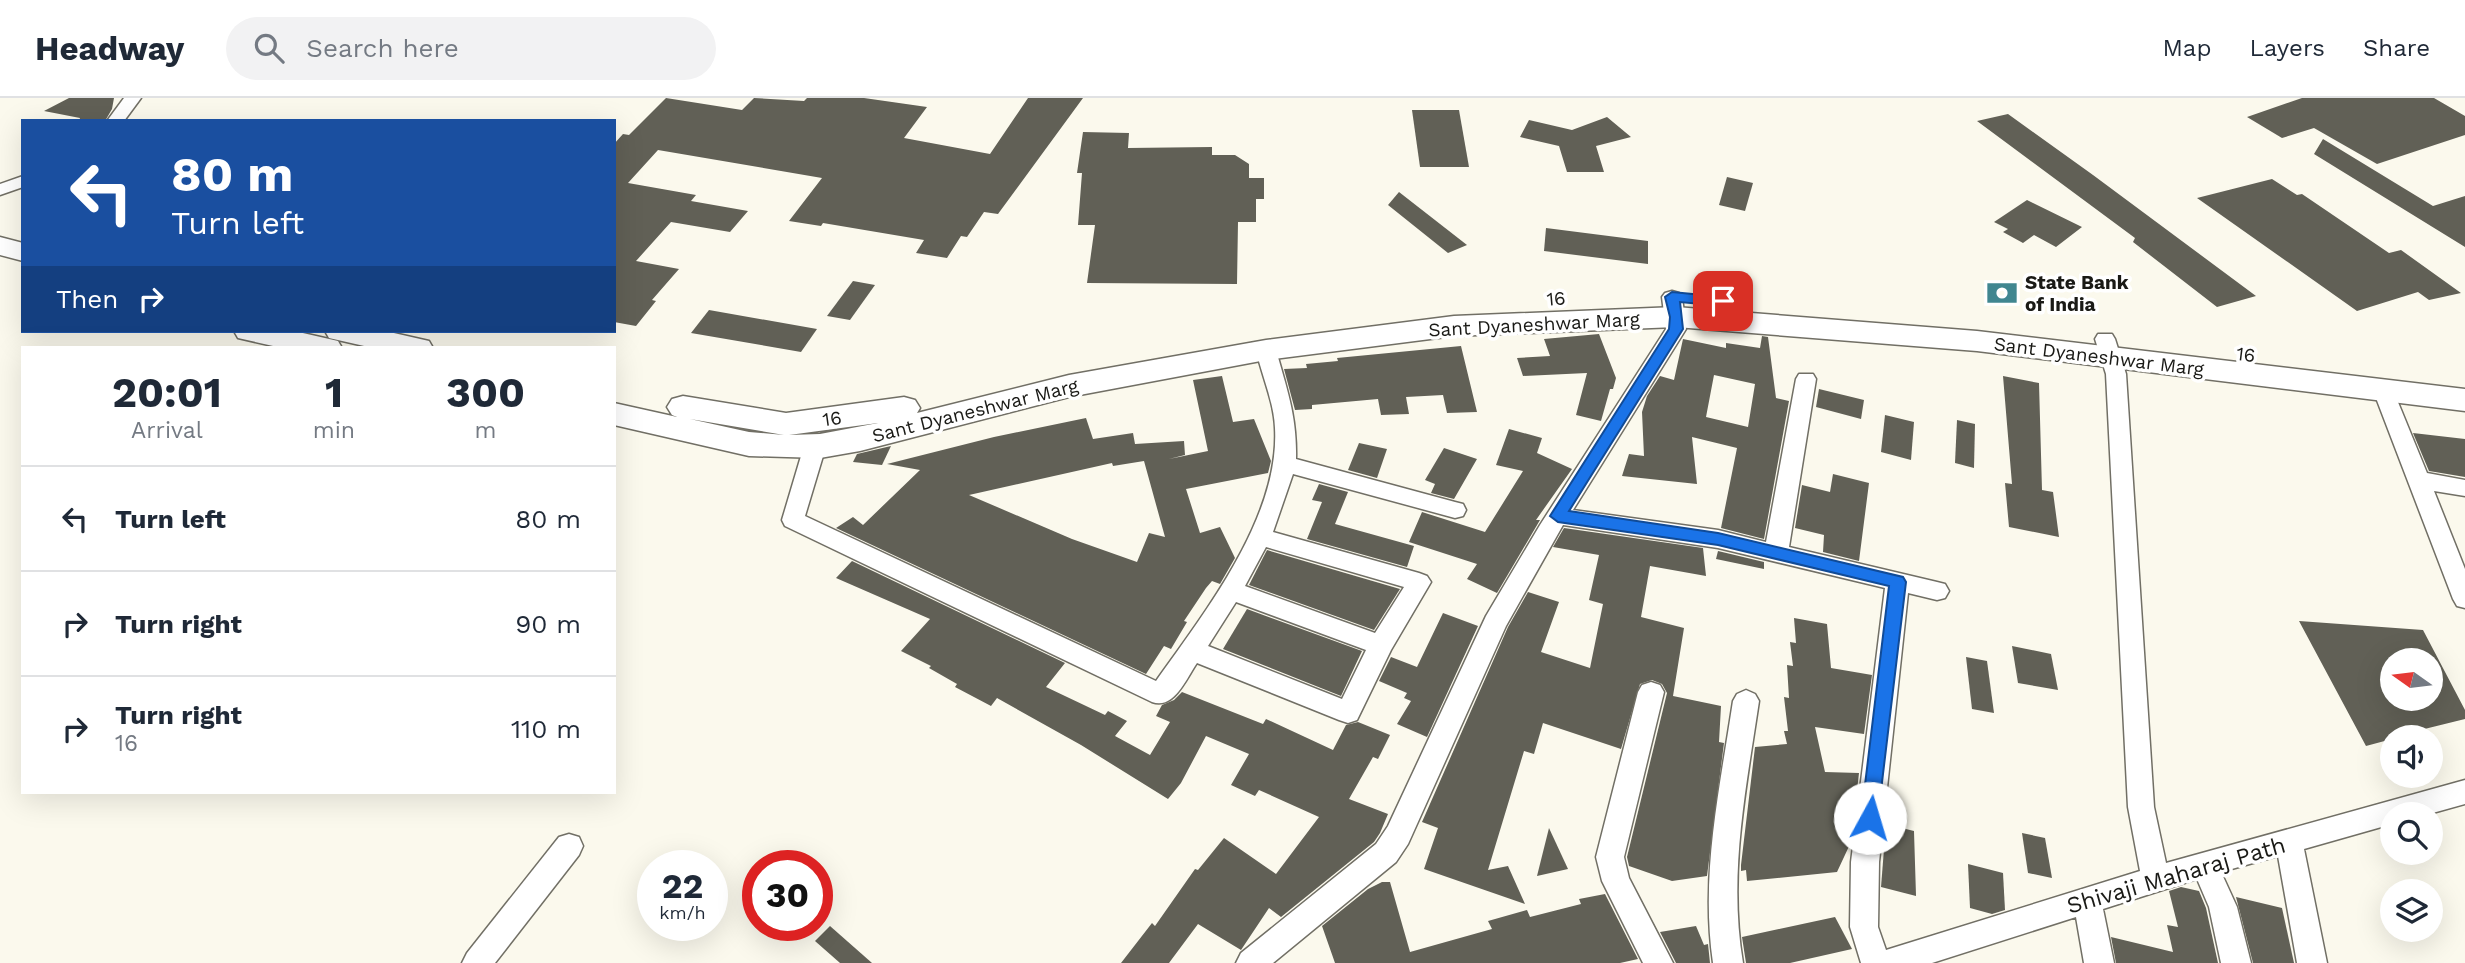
<!DOCTYPE html>
<style>
body{margin:0;font-family:"Work Sans",sans-serif;background:#f2f2f3;color:#1f2937;height:100vh;display:flex;flex-direction:column;font-size:26px;white-space:nowrap}
*{box-sizing:border-box;margin:0}
p{font-size:23px;color:#747a83}
.icon{flex:none;width:38px;height:38px;fill:none;stroke:currentColor;stroke-width:2;stroke-linecap:round;stroke-linejoin:round}
.map{position:relative;flex:1;overflow:hidden}
.details{position:absolute;left:21px;top:248px;width:595px;height:448px;display:flex;flex-direction:column;background:#fff;border-radius:0px;box-shadow:0 7px 28px #0002}
.details>*{flex:none}
.top-card{position:absolute;left:21px;top:21px;width:595px;height:214px;border-radius:0px;box-shadow:0 7px 28px #0002;background:#1a4fa0;color:#fff;overflow:hidden}
.needle{width:46px;rotate:284deg}
.controls{position:absolute;left:2380px;top:550px;display:grid;gap:14px}
.controls a{display:grid;place-items:center;width:63px;height:63px;border-radius:50%;background:#fff;box-shadow:0 7px 28px #0002;font-size:35px}
.speed{position:absolute;left:637px;top:752px;display:flex;gap:14px;font-size:35px;font-weight:700;text-align:center}
.speed>*{display:grid;place-content:center;width:91px;height:91px;border-radius:50%;background:#fff;box-shadow:0 7px 28px #0002;line-height:1}
.speed small{font-size:18px;font-weight:400}
.speed .limit{border:10px solid #d22;background:#fff;color:#111}
.pin{position:absolute;display:grid;place-items:center;width:60px;height:60px;color:#fff;margin:-30px;border-radius:14px;box-shadow:0 4px 10px #0006}
.me{position:absolute;width:77px;margin:-38px;rotate:6deg;stroke-linejoin:round;filter:drop-shadow(0 0 5px #0008)}
.turn{display:flex;align-items:center;gap:24px;height:147px;padding:0 35px;font-size:32px}
.turn .icon{width:91px;height:91px;stroke-width:2.5}
.turn b{display:block;font-size:49px;line-height:60px}
.then{display:flex;align-items:center;height:66px;padding:0 35px;background:#0003;gap:14px;font-size:26px}
.eta{display:flex;justify-content:space-evenly;align-items:center;height:119px;text-align:center}
.eta b{font-size:42px;font-weight:700;line-height:49px}
ul{padding:0;list-style:none}
li{display:flex;align-items:center;gap:21px;height:105px;padding:0 35px;border-top:2px solid #e0e1e3}
li div{flex:1}
li b{display:block;font-size:26px}
li em{font-style:normal}
header{display:flex;align-items:center;gap:42px;box-sizing:border-box;height:98px;padding:0 35px;background:#fff;border-bottom:2px solid #e0e1e3}
header strong{font-size:33px}
nav{display:flex;gap:38px;margin-inline-start:auto;font-size:24px}
.search{width:490px;height:63px;background:#f2f2f3;display:flex;align-items:center;gap:18px;box-sizing:border-box;padding:0 24px;border-radius:38px;color:#747a83;font-size:26px}
.map>svg:first-child{display:block}
</style>
<header>
<strong>Headway</strong>
<div class="search"><svg class="icon" aria-label="search" viewBox="0 0 24 24"><circle cx="10" cy="10" r="6"/><path d="M15 15l6 6"/></svg>Search here</div>
<nav><a>Map</a><a>Layers</a><a>Share</a></nav>
</header>
<div class="map">
<svg width="2465" height="865" viewBox="0 0 2465 865">
<rect width="100%" height="100%" fill="#fbf9ed"/>
<g fill="#616056" fill-rule="evenodd">
<path d="M69,0H114L112,11L105,23H79L80,20L44,13Z"/>
<path d="M666,0L742,12L754,0L804,3L807,0H864L927,9L904,40L990,56L1028,0H1083L998,116L984,114L967,139L961,138L947,160L916,155L924,142L823,125L821,128L789,123L822,80L658,52L628,85L696,97L691,103L748,113L730,134L671,124L636,163L679,171L652,202L656,203L636,228L614,224V46L623,36L629,37Z"/>
<path d="M2302,0H2434L2465,18V37L2377,66L2314,30L2282,40L2247,19Z"/>
<path d="M1412,12H1459L1469,69H1420Z"/>
<path d="M2008,16L2093,77L2256,198L2217,209L2133,144L2135,140L1977,23Z"/>
<path d="M1607,19L1631,39L1596,48L1604,74H1567L1559,48L1520,39L1529,22L1572,32Z"/>
<path d="M1083,34L1129,35L1128,50L1212,49V57H1235L1249,66V80H1264V101H1256V124H1238L1237,186L1087,185L1095,127H1078L1082,75H1077Z"/>
<path d="M2323,41L2433,108L2465,98V149L2314,56Z"/>
<path d="M1727,79L1753,85L1745,113L1719,107Z"/>
<path d="M2272,81L2297,97L2302,96L2389,155L2401,152L2461,195L2429,202L2418,194L2357,213L2197,100Z"/>
<path d="M1399,94L1467,147L1448,155L1388,107Z"/>
<path d="M2027,102L2082,129L2056,149L2034,137L2023,145L2003,134L2008,131L1994,124Z"/>
<path d="M1546,130L1648,143V166L1544,153Z"/>
<path d="M853,183L875,187L850,222L827,218Z"/>
<path d="M709,212L817,231L801,254L691,235Z"/>
<path d="M1599,236L1616,280L1613,291H1610L1601,323L1576,317L1587,275L1523,278L1517,260L1550,258L1544,241Z"/>
<path d="M1762,238L1768,239L1776,300L1789,303L1764,441L1721,430L1737,350L1692,339L1697,386L1622,378L1629,356L1644,358L1642,314L1647,298L1660,278L1674,282L1683,241L1726,250V245L1760,250ZM1714,277L1755,286L1748,329L1706,319Z"/>
<path d="M1461,248L1477,314L1447,315L1443,297L1406,299L1409,316L1381,317L1378,301L1312,307V311L1295,312L1284,271L1307,270L1306,266L1338,263L1337,260Z"/>
<path d="M1222,278L1233,324L1254,321L1271,363L1268,375L1186,391L1200,435L1220,429L1235,460L1220,486L1212,483L1206,490L1184,523L1187,524L1171,551L1164,548L1146,576L836,430L853,419L863,427L920,372L887,366L994,339L1086,320L1093,341L1133,335L1135,346L1184,343L1185,357L1169,361L1208,353L1193,282ZM1144,363L1165,439L1149,435L1137,464L1072,441L969,397L1112,365L1113,368Z"/>
<path d="M2003,278L2039,285L2042,392L2053,394L2059,439L2009,429L2005,385L2012,386Z"/>
<path d="M1819,291L1864,302L1861,321L1816,309Z"/>
<path d="M1885,317L1914,324L1911,362L1881,354Z"/>
<path d="M1957,322L1975,326L1974,370L1955,365Z"/>
<path d="M1509,331L1542,340L1537,355L1572,371L1536,422H1540L1497,495L1467,481L1477,466L1409,444L1422,414L1485,434L1523,373L1496,367Z"/>
<path d="M2413,335L2465,341V379L2429,373Z"/>
<path d="M1359,345L1387,351L1377,380L1348,372Z"/>
<path d="M891,348L882,367L853,364L857,356Z"/>
<path d="M1444,350L1477,361L1454,401L1431,395L1435,386L1425,382Z"/>
<path d="M1833,376L1869,385L1859,463L1823,454L1824,437L1795,430L1802,387L1830,394Z"/>
<path d="M1319,386L1348,394L1335,426L1414,448L1407,469L1307,441L1322,404L1312,402Z"/>
<path d="M1564,430L1703,450L1706,478L1650,468L1641,519L1684,530L1673,598L1721,608L1719,644L1724,645L1707,778L1672,783L1629,768L1627,759L1667,595L1662,586L1652,582L1640,586L1621,651L1543,625L1534,656L1524,653L1488,772L1508,768L1525,806L1424,771L1438,730L1422,724L1508,529L1528,494L1559,504L1541,554L1590,570L1603,506L1589,502L1599,457L1553,449Z"/>
<path d="M1267,452L1400,491L1374,532L1249,487Z"/>
<path d="M1718,453L1764,464V471L1716,461Z"/>
<path d="M852,463L1065,565L1046,589L1105,617L1108,613L1127,623L1115,638L1150,657L1170,624L1156,618L1162,607L1174,602L1182,594L1263,626L1266,621L1333,652L1346,627L1358,624L1390,637L1378,661L1373,659L1349,701L1388,716L1380,735L1374,744L1281,819L1269,810L1241,852L1198,826L1169,865H1121L1152,825L1155,828L1195,771L1198,772L1224,740L1276,776L1319,719L1259,692L1255,698L1231,687L1249,656L1206,638L1181,685L1168,701L1081,647L997,600L991,608L955,589L957,586L929,570L931,568L901,553L930,521L836,480Z"/>
<path d="M1247,511L1362,553L1341,598L1223,551Z"/>
<path d="M1443,515L1478,528L1427,639L1397,626L1411,603L1404,600L1407,595L1379,583L1391,559L1417,569Z"/>
<path d="M1794,520L1827,526L1831,570L1872,577L1864,636L1815,629L1825,674L1859,675L1851,744L1837,774L1747,783L1746,772L1741,773V767L1755,649L1787,646L1784,633H1788L1784,599L1789,600L1787,567L1793,568L1790,544L1796,545Z"/>
<path d="M2299,523L2423,532L2465,612V621L2392,639V641L2366,648ZM2392,562H2431V600H2392Z"/>
<path d="M2012,548L2051,556L2058,592L2018,585Z"/>
<path d="M1966,559L1987,563L1994,615L1972,611Z"/>
<path d="M1886,726L1914,733L1916,798L1881,789Z"/>
<path d="M1549,730L1568,771L1537,778Z"/>
<path d="M2022,735L2045,740L2052,780L2028,775Z"/>
<path d="M1968,766L2003,775L2005,812L1992,816L1970,810Z"/>
<path d="M1382,784H1390L1410,854L1492,831L1488,823L1527,812L1530,819L1581,806L1579,801L1605,796L1638,861L1620,865H1335L1322,828L1368,791Z"/>
<path d="M2181,789L2199,793L2206,810L2218,865H2116L2111,839L2173,854L2167,827L2178,829L2169,793Z"/>
<path d="M2236,799L2282,810L2294,865H2253Z"/>
<path d="M1835,819L1852,851L1790,865H1746L1742,839Z"/>
<path d="M830,828L872,865H840L815,843Z"/>
<path d="M1696,828L1704,847L1708,846L1710,865H1676L1660,834Z"/>
</g>
<g fill="none" stroke-linecap="round" stroke-linejoin="round">
<defs>
<g id="minor">
<path d="M124,0H141L124,23H107Z"/>
<path d="M23,78V89L0,97V86Z"/>
<path d="M1672,193L1679,195L1682,199L1686,231L1573,412L1718,432L1766,444L1796,281L1799,276H1813L1816,281L1789,449L1937,484L1945,486L1949,493L1945,500L1937,502L1908,495L1879,764L1878,829L1886,852L2140,773L2128,709L2106,276L2095,241L2098,236H2112L2115,241L2126,276L2154,709L2166,765L2465,682V706L2429,716H2392V726L2304,751L2327,865H2297L2278,758L2221,774L2237,809L2251,865H2221L2209,809L2197,781L2103,811L2114,865H2084L2076,819L1932,865H1861L1850,829L1851,764L1885,490L1718,450L1563,427L1506,528L1408,746L1396,764L1273,865H1236L1241,855L1376,746L1388,728L1486,518L1540,427L1666,231L1662,199L1665,195Z"/>
<path d="M1266,245L1273,247L1276,252C1287,292 1297,318 1296,361L1455,404L1463,406L1466,412L1463,418L1455,420L1293,376L1273,434L1419,475L1427,478L1431,484L1391,552L1357,622L1348,625L1339,622L1197,565C1186,581 1174,612 1152,604L785,428L782,422L804,348L807,343L815,340L823,343L826,348L805,418L1156,583C1205,514 1280,419 1275,330C1274,304 1262,278 1256,252L1259,247ZM1266,449L1404,489L1375,535L1245,488ZM1236,504L1366,552L1342,601L1208,548Z"/>
<path d="M2383,285L2390,287L2393,292L2427,375L2465,382V398L2434,393L2465,471V510L2457,508L2453,501L2373,292L2376,287Z"/>
<path d="M1651,584L1660,587L1664,594L1624,759L1629,780L1673,865H1643L1602,783L1596,759L1638,594L1642,587Z"/>
<path d="M1746,592L1755,596L1759,603C1746,691 1728,777 1743,865H1713C1700,776 1720,690 1733,603L1737,596Z"/>
<path d="M569,736L579,739L583,748L579,757L495,865H462L467,855L559,739Z"/>
</g>
<g id="primary">
<path d="M0,139L23,145V163L0,157Z"/>
<path d="M1676,209L1977,233L2465,291V313L1977,253L1676,229L1454,238L1266,262L1069,299L860,353L820,360L749,358L614,327V305L677,319L672,317L667,309L672,301L683,298L786,315L904,299L915,302L920,310L917,315L1069,277L1266,242L1454,218ZM690,321L784,337L749,334ZM878,325L820,336L789,337Z"/>
<path d="M234,233H294L338,243L342,250H282L238,240Z"/>
<path d="M325,233H385L429,243L433,250H373L329,240Z"/>
</g>
</defs>
<use href="#minor" stroke="#716f65" stroke-width="3"/>
<use href="#primary" stroke="#716f65" stroke-width="3"/>
<use href="#minor" fill="#fff" fill-rule="evenodd"/>
<use href="#primary" fill="#fff" fill-rule="evenodd"/>
</g>
<path fill="#1a73e8" stroke="#114b97" stroke-width="2" d="M1672,194L1723,199L1730,203L1723,208L1680,204L1683,231L1569,413L1718,435L1903,479L1906,484L1877,726L1870,729L1863,726L1861,720L1889,488L1718,447L1558,424L1550,418L1669,231L1670,219L1665,199Z"/>
<defs>
<symbol id="bank-bare" viewBox="-9 -9 18 18"><path d="M-6-4H6V4H-6ZM0-2.3a2.3 2.3 0 1 0 0 4.6a2.3 2.3 0 1 0 0-4.6Z" fill="#408690" stroke="#fff" stroke-width="2.5" paint-order="stroke"/></symbol>
</defs>
<g fill-rule="evenodd">
<use href="#bank-bare" x="1980" y="173" width="44" height="44"/>
</g>
<g text-anchor="middle" stroke-width="7" stroke-linejoin="round" paint-order="stroke">
<g font-size="19" font-weight="bold" fill="#1a1a16" stroke="#fff" text-anchor="start">
<text x="2025" y="191">State Bank<tspan x="2025" dy="22">of India</tspan></text>
</g>
<g font-size="19" fill="#1a1a16" stroke="#fff">
<text transform="translate(1556 200) rotate(-5)" y="7">16</text>
<text transform="translate(1534 226) rotate(-3)" y="7">Sant Dyaneshwar Marg</text>
<text transform="translate(2246 256) rotate(7)" y="7">16</text>
<text transform="translate(2099 258) rotate(7)" y="7">Sant Dyaneshwar Marg</text>
<text transform="translate(975 312) rotate(-14)" y="7">Sant Dyaneshwar Marg</text>
<text transform="translate(832 320) rotate(-8)" y="7">16</text>
</g>
<g font-size="23" fill="#1a1a16" stroke="#fff">
<text transform="translate(2176 777) rotate(-16)" y="8">Shivaji Maharaj Path</text>
</g>
</g>
</svg>
<div class="controls">
<a><svg class="needle" viewBox="-14 -14 28 28"><path d="M0-13l5 13h-10z" fill="#e53935"/><path d="M0 13l5-13h-10z" fill="#747a83"/></svg></a>
<a><svg class="icon" aria-label="sound" viewBox="0 0 24 24"><path d="M4 9h4l5-4v14l-5-4H4zM17 9q2 3 0 6"/></svg></a>
<a><svg class="icon" aria-label="search" viewBox="0 0 24 24"><circle cx="10" cy="10" r="6"/><path d="M15 15l6 6"/></svg></a>
<a><svg class="icon" aria-label="layers" viewBox="0 0 24 24"><path d="M12 4l9 5-9 5-9-5zM3 14l9 5 9-5"/></svg></a>
</div>
<div class="speed"><div>22<small>km/h</small></div><div class="limit">30</div></div>
<div class="pin" style="left:1723px;top:203px;background:#d93025"><svg class="icon" aria-label="arrive" viewBox="0 0 24 24"><path d="M6 21V4h12l-3 4 3 4H6"/></svg></div>
<svg class="me" style="left:1870px;top:720px" viewBox="-20 -20 40 40"><circle r="19" fill="#fff"/><path d="M0-13L10 11 0 6-10 11z" fill="#1a73e8"/></svg>
<div class="top-card">
<div class="turn"><svg class="icon" aria-label="left" viewBox="0 0 24 24"><path d="M17 20v-9H6M10 6l-5 5 5 5"/></svg><div><b>80 m</b>Turn left</div></div>
<div class="then">Then<svg class="icon" aria-label="right" viewBox="0 0 24 24"><path d="M7 20v-9h11M14 6l5 5-5 5"/></svg></div>
</div>
<section class="details">
<div class="eta">
<div><b>20:01</b><p>Arrival</p></div>
<div><b>1</b><p>min</p></div>
<div><b>300</b><p>m</p></div>
</div>
<ul>
<li><svg class="icon" aria-label="left" viewBox="0 0 24 24"><path d="M17 20v-9H6M10 6l-5 5 5 5"/></svg><div><b>Turn left</b></div><em>80 m</em></li>
<li><svg class="icon" aria-label="right" viewBox="0 0 24 24"><path d="M7 20v-9h11M14 6l5 5-5 5"/></svg><div><b>Turn right</b></div><em>90 m</em></li>
<li><svg class="icon" aria-label="right" viewBox="0 0 24 24"><path d="M7 20v-9h11M14 6l5 5-5 5"/></svg><div><b>Turn right</b><p>16</p></div><em>110 m</em></li>
</ul>
</section>
</div>
